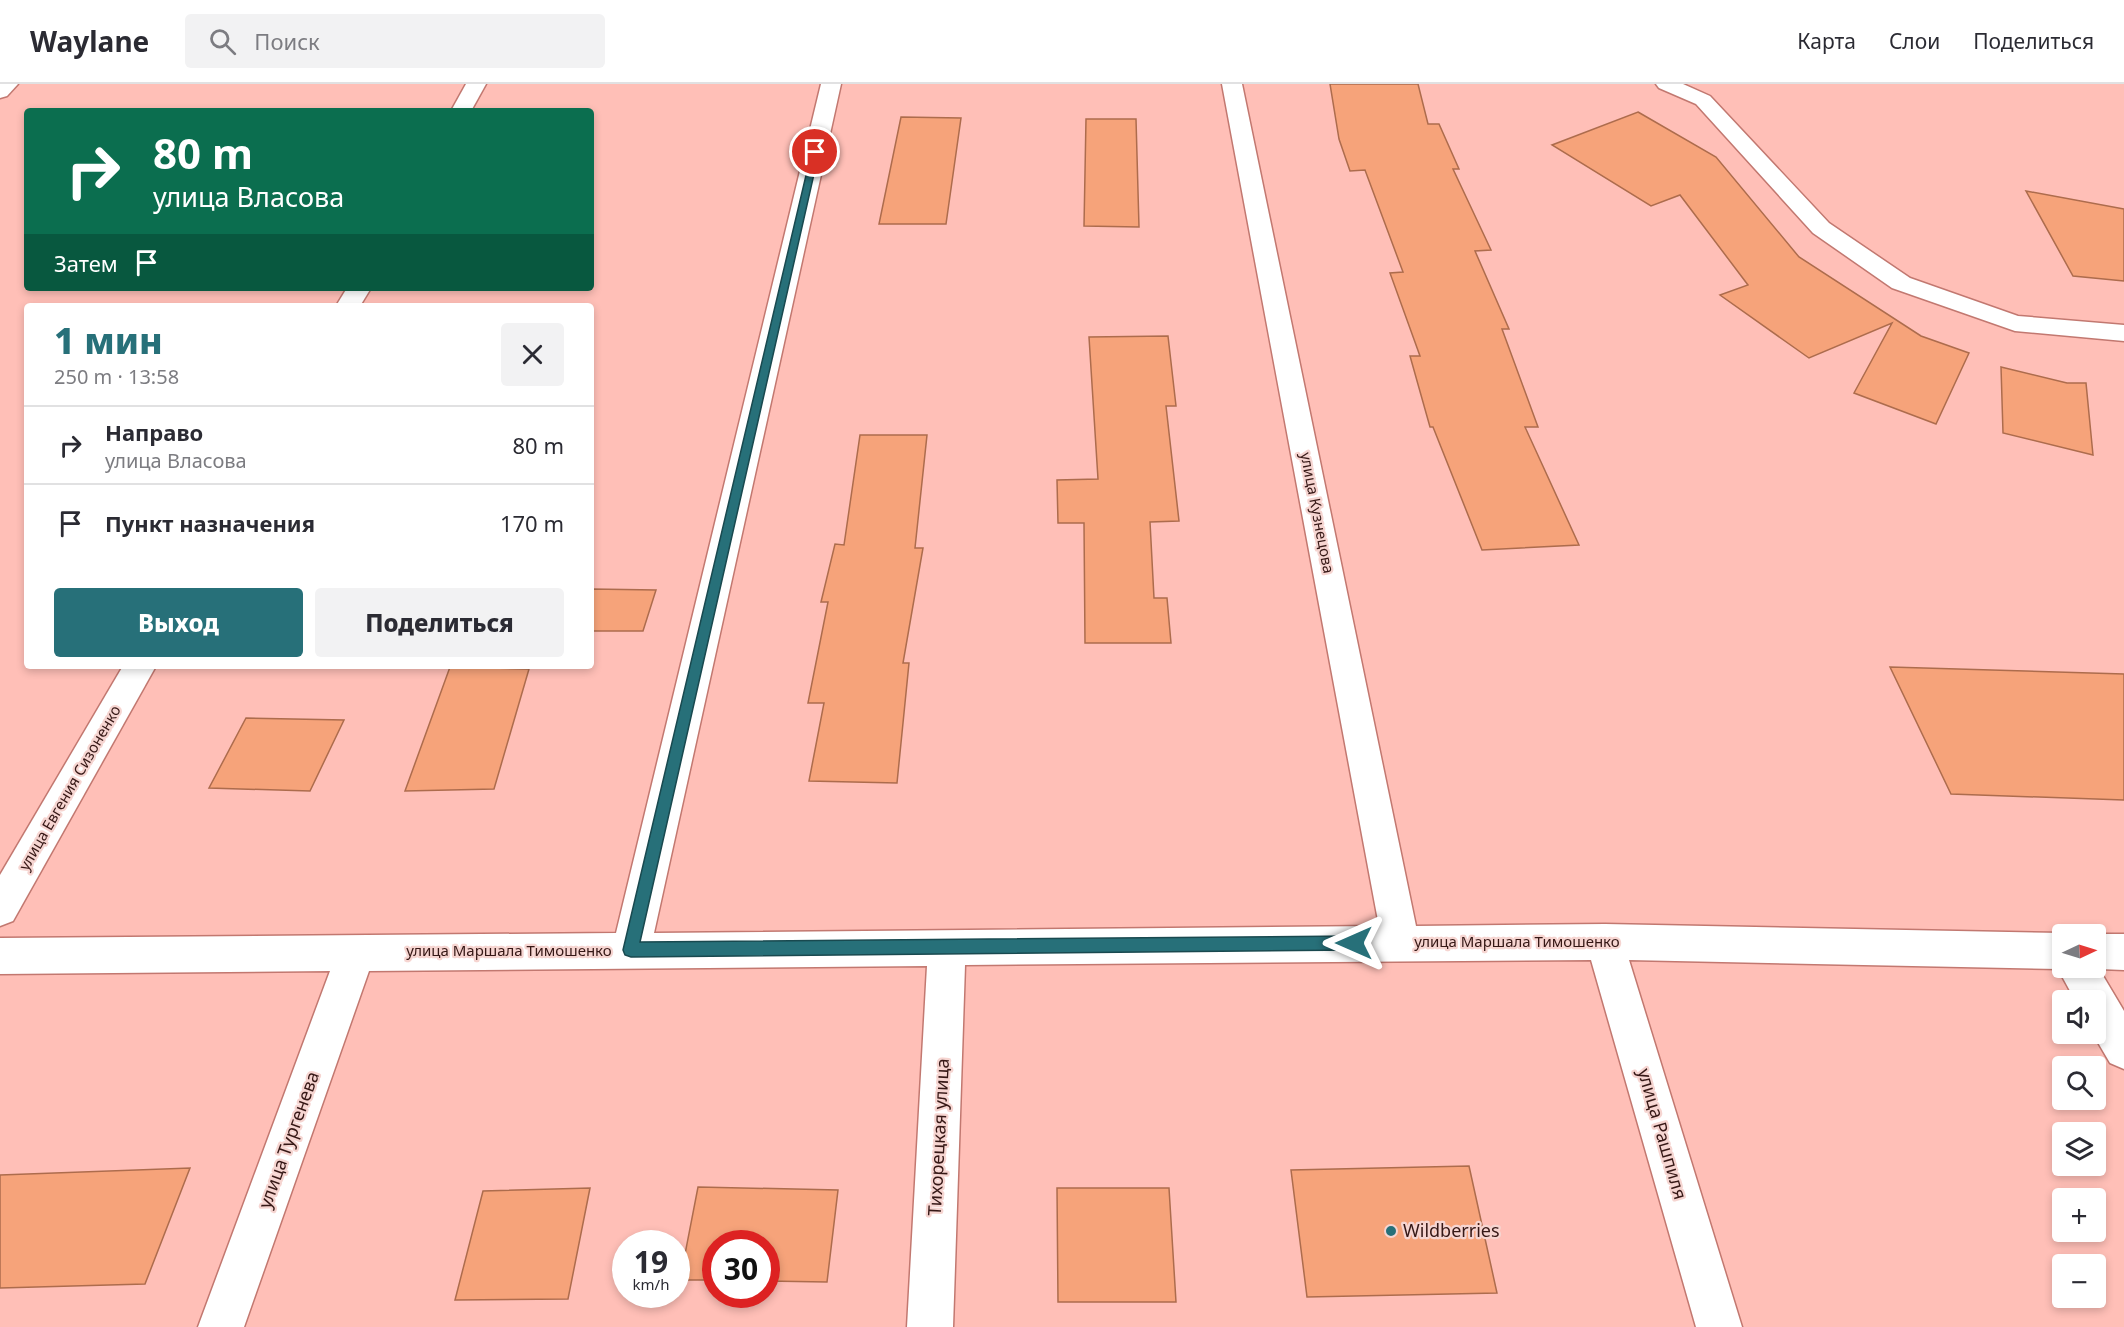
<!DOCTYPE html>
<html lang="ru">
<meta charset="utf-8">
<style>
body{margin:0;font-family:"Noto Sans",sans-serif;background:#f2f2f3;color:#2b2b33;height:100vh;display:flex;flex-direction:column;font-size:22px;white-space:nowrap}
*{box-sizing:border-box;margin:0}
p{font-size:20px;color:#7c7c81}
.icon{flex:none;width:33px;height:33px;fill:none;stroke:currentColor;stroke-width:2;stroke-linecap:round;stroke-linejoin:round}
.map{position:relative;flex:1;overflow:hidden}
.details{position:absolute;left:24px;top:219px;width:570px;height:366px;display:flex;flex-direction:column;background:#fff;border-radius:6px;box-shadow:0 3px 9px #0003}
.details>*{flex:none}
.top-card{position:absolute;left:24px;top:24px;width:570px;height:183px;border-radius:6px;box-shadow:0 3px 9px #0003;background:#0b6e4f;color:#fff;overflow:hidden}
.needle{width:39px;rotate:86deg}
.buttons{position:absolute;left:2052px;top:840px;display:grid;gap:12px}
.buttons a{display:grid;place-items:center;width:54px;height:54px;border-radius:6px;background:#fff;box-shadow:0 3px 9px #0003;font-size:30px}
.speed{position:absolute;left:612px;top:1146px;display:flex;gap:12px;font-size:30px;font-weight:700;text-align:center}
.speed>*{display:grid;place-content:center;width:78px;height:78px;border-radius:50%;background:#fff;box-shadow:0 3px 9px #0003;line-height:1}
.speed small{font-size:15px;font-weight:400}
.speed .limit{border:9px solid #d22;background:#fff;color:#111}
.pin{position:absolute;display:grid;place-items:center;width:51px;height:51px;color:#fff;margin:-26px;border:3px solid #fff;border-radius:50%;box-shadow:0 2px 6px #0007}
.me{position:absolute;width:66px;margin:-33px;rotate:270deg;stroke-linejoin:round;filter:drop-shadow(0 0 4px #0008)}
.turn{display:flex;align-items:center;gap:21px;height:126px;padding:0 30px;font-size:27px}
.turn .icon{width:78px;height:78px;stroke-width:2.5}
.turn b{display:block;font-size:42px;line-height:51px}
.then{display:flex;align-items:center;height:57px;padding:0 30px;background:#0003;gap:12px;font-size:22px}
.round{display:grid;place-items:center;flex:none;width:63px;height:63px;border-radius:6px;background:#f2f2f3}
.overview{display:flex;align-items:center;justify-content:space-between;height:102px;padding:0 30px}
h1{font-size:36px;font-weight:800;line-height:45px;color:#277079}
.button{display:flex;gap:12px;margin-top:auto;padding:12px 30px}
.button a{flex:1;height:69px;border-radius:6px;background:#277079;color:#fff;font-size:24px;font-weight:800;line-height:69px;text-align:center}
.button a+a{background:#f2f2f3;color:#2b2b33}
ul{padding:0;list-style:none}
li{display:flex;align-items:center;gap:18px;height:78px;padding:0 30px;border-top:2px solid #e1e1e2}
li div{flex:1}
li b{display:block;font-size:22px}
li em{font-style:normal}
header{display:flex;align-items:center;gap:36px;box-sizing:border-box;height:84px;padding:0 30px;background:#fff;border-bottom:2px solid #e1e1e2}
header strong{font-size:28px}
nav{display:flex;gap:33px;margin-inline-start:auto;font-size:21px}
.search{width:420px;height:54px;background:#f2f2f3;display:flex;align-items:center;gap:15px;box-sizing:border-box;padding:0 21px;border-radius:6px;color:#7c7c81;font-size:22px}
.map>svg:first-child{display:block}
</style>
<header>
<strong>Waylane</strong>
<div class="search"><svg class="icon" aria-label="search" viewBox="0 0 24 24"><circle cx="10" cy="10" r="6"/><path d="M15 15l6 6"/></svg>Поиск</div>
<nav><a>Карта</a><a>Слои</a><a>Поделиться</a></nav>
</header>
<div class="map">
<svg width="2124" height="1243" viewBox="0 0 2124 1243">
<rect width="100%" height="100%" fill="#ffbfb7"/>
<g fill="#f6a37a" stroke="#ad6c4d" stroke-width="1.5">
<path d="M1330,0H1418L1428,40H1439L1459,85H1453L1491,166L1475,167L1509,245H1502L1538,343H1525L1579,461L1482,466L1433,343H1430L1410,272H1420L1390,189L1403,188L1365,86L1350,87L1339,55Z"/>
<path d="M1638,28L1716,73L1799,173L1921,252L1969,269L1936,340L1854,309L1892,239L1809,274L1720,211L1748,201L1680,111L1651,122L1552,61Z"/>
<path d="M901,33L961,34L946,140H879Z"/>
<path d="M1086,35H1136L1139,143L1084,142Z"/>
<path d="M2026,107L2124,125V197L2073,192Z"/>
<path d="M1168,252L1176,322H1166L1179,437L1150,438L1154,514H1167L1171,559H1085L1084,439H1058L1057,396L1098,395L1089,253Z"/>
<path d="M2001,283L2067,299H2086L2093,371L2003,349Z"/>
<path d="M860,351H927L915,464H923L903,579H909L897,699L809,697L824,619H808L828,518H821L835,460L844,461Z"/>
<path d="M591,505L656,506L643,547H591Z"/>
<path d="M450,583L529,585L494,705L405,707Z"/>
<path d="M1890,583L2124,590V716L1951,710Z"/>
<path d="M246,634L344,636L310,707L209,704Z"/>
<path d="M1469,1082L1497,1209L1307,1213L1291,1086Z"/>
<path d="M190,1084L145,1200L0,1204V1091Z"/>
<path d="M698,1103L838,1106L827,1198L766,1197V1160H716V1196H680Z"/>
<path d="M590,1104L568,1215L455,1216L483,1107Z"/>
<path d="M1057,1104H1169L1176,1218H1058Z"/>
</g>
<g fill="none" stroke-linecap="round" stroke-linejoin="round">
<defs>
<g id="minor">
<path d="M0,0H18L7,12L0,14Z"/>
<path d="M466,0H486L471,27H451Z"/>
<path d="M821,0H841L654,849L1379,842L1222,0H1242L1416,842L1605,840L2062,849L2065,850H2062V884H2096V850H2093H2124V886L2099,885L2124,927V985L2110,979L2093,950H2096V916H2075L2058,885L1629,876L1742,1243H1696L1591,876L965,881L953,1243H907L927,882L369,887L244,1243H198L330,887L0,890V854L616,849Z"/>
<path d="M1656,0H1683L1710,12L1829,139L1910,194L2018,232L2124,241V257L2015,247L1892,204L1813,149L1696,20L1659,4Z"/>
<path d="M347,204H371L360,222H336Z"/>
<path d="M123,582H156L13,837L0,842V791Z"/>
</g>
</defs>
<use href="#minor" stroke="#c27870" stroke-width="3"/>
<use href="#minor" fill="#fff" fill-rule="evenodd"/>
</g>
<path fill="#277079" stroke="#19494f" stroke-width="1.5" d="M812,66L819,68L640,858L1354,852L1359,854L1361,859L1359,864L1354,866L631,873L625,871L623,866Z"/>
<circle fill="#277079" stroke="#f6d5d1" stroke-width="2" cx="1391" cy="1147" r="6"/>
<g text-anchor="middle" stroke-width="4.5" stroke-linejoin="round" paint-order="stroke">
<g font-size="15" fill="#361816" stroke="#f6d5d1">
<text transform="translate(1317 429) rotate(79)" y="5">улица Кузнецова</text>
<text transform="translate(70 704) rotate(-60)" y="5">улица Евгения Сизоненко</text>
<text x="1517" y="863">улица Маршала Тимошенко</text>
<text x="509" y="872">улица Маршала Тимошенко</text>
</g>
<g font-size="18" fill="#361816" stroke="#f6d5d1">
<text transform="translate(1662 1050) rotate(74)" y="6">улица Рашпиля</text>
<text transform="translate(939 1053) rotate(-87)" y="6">Тихорецкая улица</text>
<text transform="translate(289 1056) rotate(-70)" y="6">улица Тургенева</text>
</g>
<g font-size="18" fill="#361816" stroke="#f6d5d1" text-anchor="start">
<text x="1403" y="1153">Wildberries</text>
</g>
</g>
</svg>
<div class="buttons">
<a><svg class="needle" viewBox="-14 -14 28 28"><path d="M0-13l5 13h-10z" fill="#e53935"/><path d="M0 13l5-13h-10z" fill="#7c7c81"/></svg></a>
<a><svg class="icon" aria-label="sound" viewBox="0 0 24 24"><path d="M4 9h4l5-4v14l-5-4H4zM17 9q2 3 0 6"/></svg></a>
<a><svg class="icon" aria-label="search" viewBox="0 0 24 24"><circle cx="10" cy="10" r="6"/><path d="M15 15l6 6"/></svg></a>
<a><svg class="icon" aria-label="layers" viewBox="0 0 24 24"><path d="M12 4l9 5-9 5-9-5zM3 14l9 5 9-5"/></svg></a>
<a>+</a>
<a>−</a>
</div>
<div class="speed"><div>19<small>km/h</small></div><div class="limit">30</div></div>
<div class="pin" style="left:815px;top:68px;background:#d93025"><svg class="icon" aria-label="arrive" viewBox="0 0 24 24"><path d="M6 21V4h12l-3 4 3 4H6"/></svg></div>
<svg class="me" style="left:1354px;top:859px" viewBox="-20 -20 40 40"><path d="M0-17L14 15 0 8-14 15z" fill="#277079" stroke="#fff" stroke-width="4"/></svg>
<div class="top-card">
<div class="turn"><svg class="icon" aria-label="right" viewBox="0 0 24 24"><path d="M7 20v-9h11M14 6l5 5-5 5"/></svg><div><b>80 m</b>улица Власова</div></div>
<div class="then">Затем<svg class="icon" aria-label="arrive" viewBox="0 0 24 24"><path d="M6 21V4h12l-3 4 3 4H6"/></svg></div>
</div>
<section class="details">
<div class="overview"><div><h1>1 мин</h1><p>250 m · 13:58</p></div><a class="round"><svg class="icon" aria-label="close" viewBox="0 0 24 24"><path d="M6 6l12 12M18 6L6 18"/></svg></a></div>
<ul>
<li><svg class="icon" aria-label="right" viewBox="0 0 24 24"><path d="M7 20v-9h11M14 6l5 5-5 5"/></svg><div><b>Направо</b><p>улица Власова</p></div><em>80 m</em></li>
<li><svg class="icon" aria-label="arrive" viewBox="0 0 24 24"><path d="M6 21V4h12l-3 4 3 4H6"/></svg><div><b>Пункт назначения</b></div><em>170 m</em></li>
</ul>
<div class="button"><a>Выход</a><a>Поделиться</a></div>
</section>
</div>
